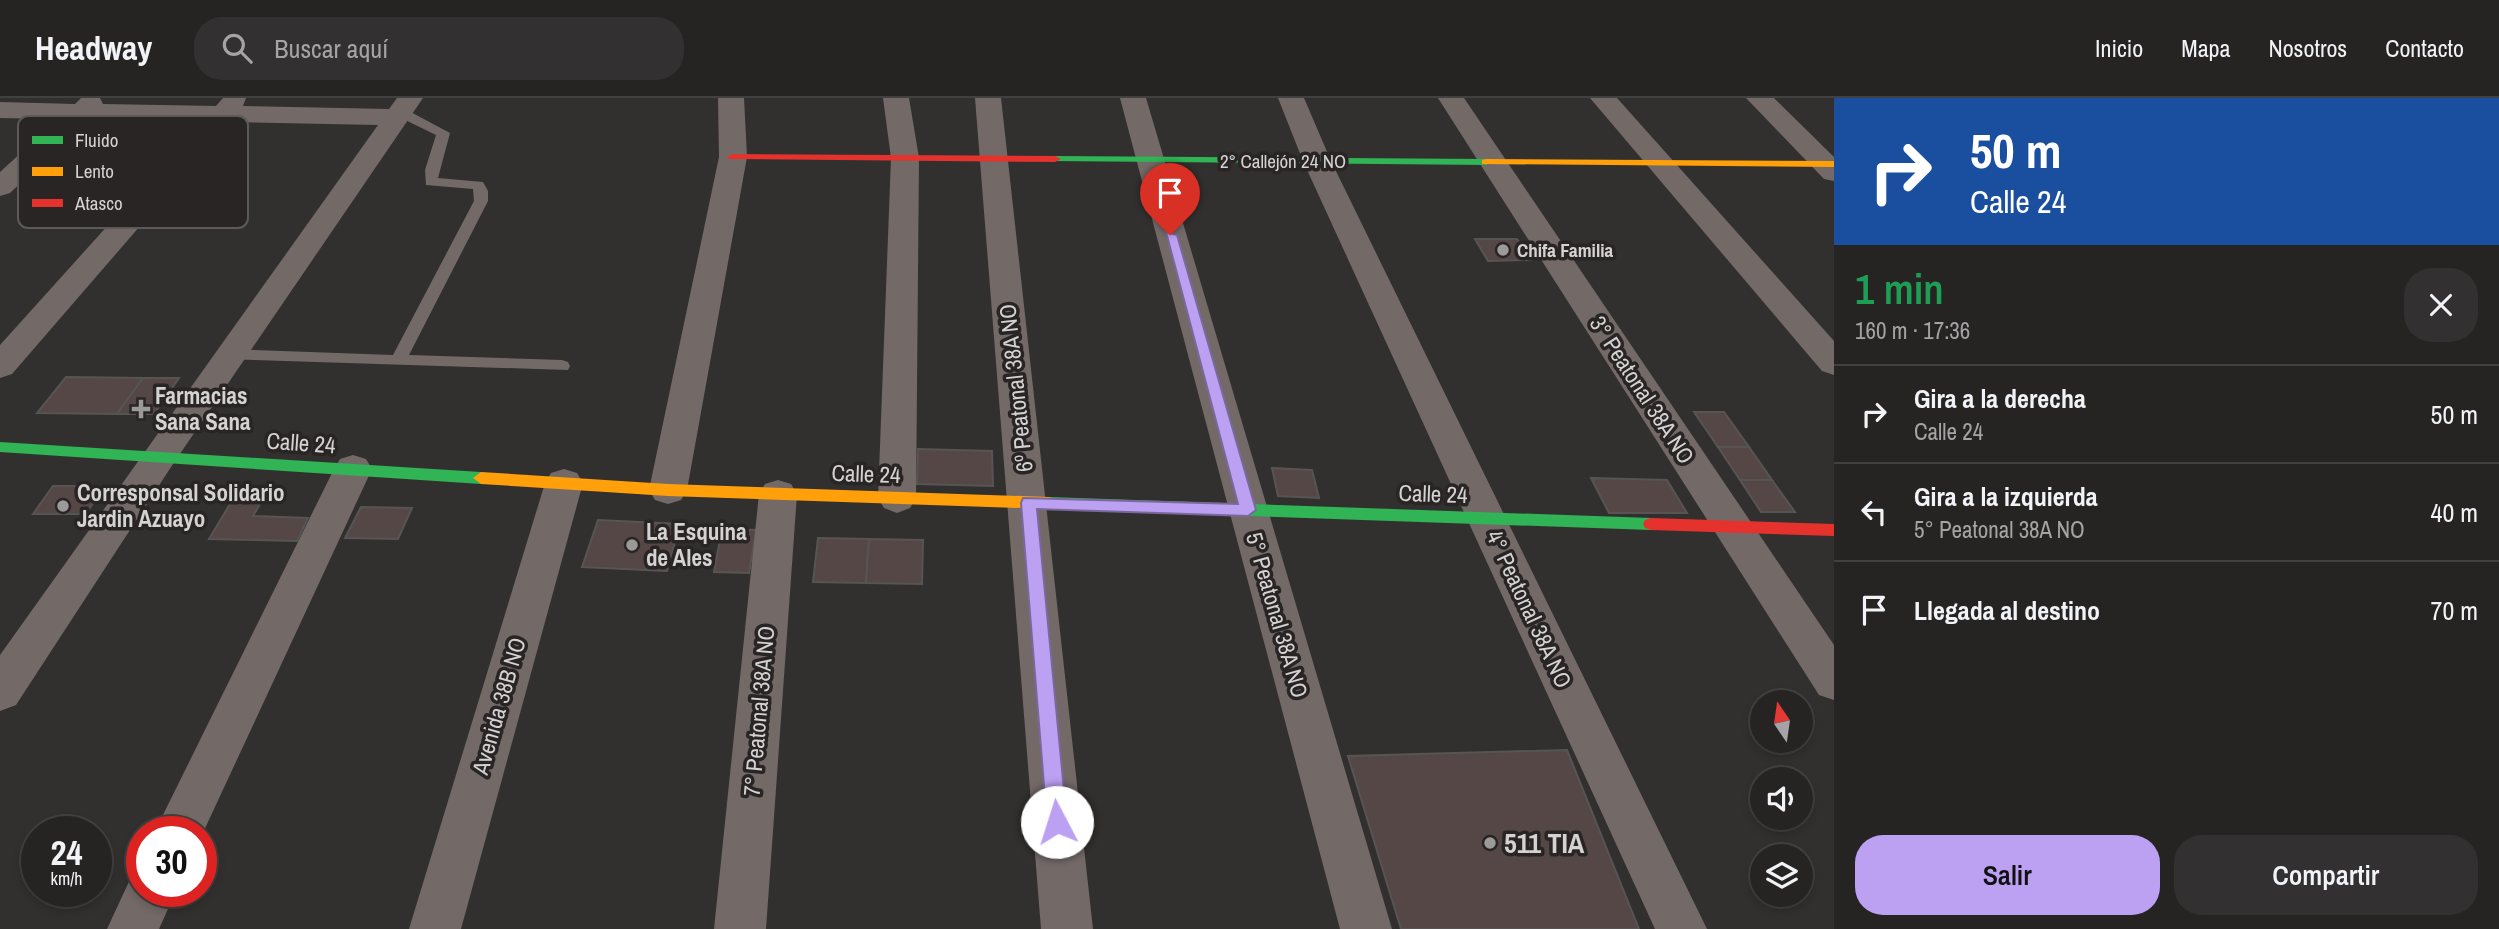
<!DOCTYPE html>
<html lang="es">
<meta charset="utf-8">
<style>
body{margin:0;font-family:"Archivo Narrow",sans-serif;background:#323030;color:#f1f3f6;height:100vh;display:flex;flex-direction:column;font-size:26px;white-space:nowrap}
*{box-sizing:border-box;margin:0}
p{font-size:23px;color:#a4a4a6}
.icon{flex:none;width:38px;height:38px;fill:none;stroke:currentColor;stroke-width:2;stroke-linecap:round;stroke-linejoin:round}
.map{position:relative;flex:1;overflow:hidden}
.drawer{display:flex;flex-direction:column;background:#262423;width:665px}
.drawer>*{flex:none}
.guide{background:#1a4fa0;color:#fff;overflow:hidden}
.needle{width:46px;rotate:347deg}
.controls{position:absolute;left:1750px;top:592px;display:grid;gap:14px}
.controls a{display:grid;place-items:center;width:63px;height:63px;border-radius:50%;background:#262423;box-shadow:0 4px 10px #0003,0 0 0 2px #424141;font-size:35px}
.speed{position:absolute;left:21px;top:718px;display:flex;gap:14px;font-size:35px;font-weight:700;text-align:center}
.speed>*{display:grid;place-content:center;width:91px;height:91px;border-radius:50%;background:#262423;box-shadow:0 4px 10px #0003,0 0 0 2px #424141;line-height:1}
.speed small{font-size:18px;font-weight:400}
.speed .limit{border:10px solid #d22;background:#fff;color:#111}
.pin{position:absolute;display:grid;place-items:center;width:60px;height:60px;color:#fff;margin:-72px -30px;border-radius:50% 50% 50% 0;rotate:-45deg;box-shadow:0 0 7px #0007}
.pin .icon{rotate:45deg}
.me{position:absolute;width:77px;margin:-38px;rotate:355deg;stroke-linejoin:round;filter:drop-shadow(0 0 5px #0008)}
.turn{display:flex;align-items:center;gap:24px;height:147px;padding:0 21px;font-size:32px}
.turn .icon{width:91px;height:91px;stroke-width:2.5}
.turn b{display:block;font-size:49px;line-height:60px}
.round{display:grid;place-items:center;flex:none;width:74px;height:74px;border-radius:28px;background:#323030}
.headline{display:flex;align-items:center;justify-content:space-between;height:119px;padding:0 21px}
h1{font-size:42px;font-weight:600;line-height:52px;color:#1e9e55}
.cta{display:flex;gap:14px;margin-top:auto;padding:14px 21px}
.cta a{flex:1;height:80px;border-radius:28px;background:#bca0f2;color:#111;font-size:28px;font-weight:600;line-height:80px;text-align:center}
.cta a+a{background:#323030;color:#f1f3f6}
ul{padding:0;list-style:none}
li{display:flex;align-items:center;gap:21px;height:98px;padding:0 21px;border-top:2px solid #424141}
li div{flex:1}
li b{display:block;font-size:26px}
li em{font-style:normal}
header{display:flex;align-items:center;gap:42px;box-sizing:border-box;height:98px;padding:0 35px;background:#262423;border-bottom:2px solid #424141}
header strong{font-size:33px}
nav{display:flex;gap:38px;margin-inline-start:auto;font-size:24px}
.search{width:490px;height:63px;background:#323030;display:flex;align-items:center;gap:18px;box-sizing:border-box;padding:0 24px;border-radius:28px;color:#a4a4a6;font-size:26px}
main{display:flex;flex:1;min-height:0}
.map>svg:first-child{display:block}
</style>
<header>
<strong>Headway</strong>
<div class="search"><svg class="icon" aria-label="search" viewBox="0 0 24 24"><circle cx="10" cy="10" r="6"/><path d="M15 15l6 6"/></svg>Buscar aquí</div>
<nav><a>Inicio</a><a>Mapa</a><a>Nosotros</a><a>Contacto</a></nav>
</header>
<main>
<div class="map">
<svg width="1834" height="831" viewBox="0 0 1834 831">
<rect width="100%" height="100%" fill="#32302f"/>
<g fill="#544746" stroke="#565554" stroke-width="2">
<path d="M1475,141H1517L1531,162L1488,163Z"/>
<path d="M66,279L143,280L117,316L37,315Z"/>
<path d="M143,280H179L154,316H117Z"/>
<path d="M1694,314H1724L1749,349H1718Z"/>
<path d="M1718,349H1749L1772,382H1740Z"/>
<path d="M918,351L992,353L993,388L917,386Z"/>
<path d="M1272,370L1312,372L1319,400L1278,398Z"/>
<path d="M1591,380L1667,382L1687,415H1609Z"/>
<path d="M1740,382H1772L1795,414H1761Z"/>
<path d="M53,388H104L86,416H33Z"/>
<path d="M233,401H263L253,418L308,420L297,443L209,441Z"/>
<path d="M361,409L412,410L398,441L345,440Z"/>
<path d="M598,422L680,426L667,473L582,469Z"/>
<path d="M722,431L756,432L749,475L714,474Z"/>
<path d="M818,440L869,441L866,485L813,484Z"/>
<path d="M869,441L923,442L922,486L866,485Z"/>
<path d="M1567,652L1639,831H1401L1348,658Z"/>
</g>
<g fill="none" stroke-linecap="round" stroke-linejoin="round">
<path fill="#736a68" fill-rule="evenodd" d="M395,11H405L450,35L438,80L483,84L488,93V103L409,257L562,262L568,264L570,268L568,272L223,261L221,257L223,253L229,251L393,257L474,103L473,91L426,87L425,72L436,37L395,17Z"/>
<g fill="#736a68" fill-rule="evenodd">
<path d="M81,0H100L103,6L216,8L223,0H246L243,8L389,11L397,0H423L171,369L16,607L0,613V557L378,27L230,24L12,276L0,280V247L202,23L88,21L10,95L0,98V74L58,21L0,20V4L75,6Z"/>
<path d="M718,0H744L747,59L687,392L681,402L668,406L655,402L649,392L719,59Z"/>
<path d="M883,0H909L919,60L916,400L910,410L897,415L884,410L878,400L891,60Z"/>
<path d="M975,0H1001L1093,831H1041Z"/>
<path d="M1120,0H1146L1392,831H1340Z"/>
<path d="M1278,0H1304L1331,63L1707,831H1655L1303,63Z"/>
<path d="M1438,0H1464L1834,547V602L1819,597Z"/>
<path d="M1590,0H1617L1834,243V277L1822,273Z"/>
<path d="M1746,0H1774L1834,59V83L1824,81Z"/>
<path d="M353,357L366,361L372,371L201,739V733H155L334,371L340,361Z"/>
<path d="M564,371L577,375L583,385L461,831H409L545,385L551,375Z"/>
<path d="M778,382L791,386L797,396L766,831H714L759,396L765,386Z"/>
<path d="M142,772V793H176L159,831H107L133,775Z"/>
</g>
<g fill="#30b455" fill-rule="evenodd">
<path d="M1055,58L1486,61L1492,64L1486,67L1051,63V59Z"/>
<path d="M0,344L481,374L489,380L481,386L0,354Z"/>
<path d="M1049,399L1651,420L1657,422L1659,426L1657,430L1651,432L1049,411L1043,409L1041,405L1043,401Z"/>
</g>
<g fill="#ff9f0a" fill-rule="evenodd">
<path d="M1486,61L1834,63V69L1482,66V62Z"/>
<path d="M481,374L668,386L1049,399L1055,401L1057,405L1055,409L1049,411L668,398L481,386L473,380Z"/>
</g>
<g fill="#e5322d" fill-rule="evenodd">
<path d="M733,56L1055,58L1061,61L1055,64L729,61L727,59Z"/>
<path d="M1651,420L1834,426V438L1651,432L1645,430L1643,426L1645,422Z"/>
</g>
</g>
<path fill="#bca0f2" stroke="#7a689d" stroke-width="2" d="M1166,134L1177,137L1256,412L1248,418L1037,411L1067,724L1064,731L1057,734L1050,731L1047,724L1021,405L1023,400L1238,406Z"/>
<g fill="#9c9999" stroke="#292524" stroke-width="2.5">
<circle cx="1503" cy="152" r="7"/>
<path d="M137.5 300.5h7v7h7v7h-7v7h-7v-7h-7v-7h7z"/>
<circle cx="63" cy="408" r="7"/>
<circle cx="632" cy="447" r="7"/>
<circle cx="1490" cy="745" r="7"/>
</g>
<g text-anchor="middle" stroke-width="7" stroke-linejoin="round" paint-order="stroke">
<g font-size="19" fill="#d5d2d2" stroke="#292524">
<text x="1283" y="70">2° Callejón 24 NO</text>
</g>
<g font-size="19" font-weight="bold" fill="#d5d2d2" stroke="#292524" text-anchor="start">
<text x="1517" y="159">Chifa Familia</text>
</g>
<g font-size="23" fill="#d5d2d2" stroke="#292524">
<text transform="translate(1016 290) rotate(-96)" y="8">6º Peatonal 38A NO</text>
<text transform="translate(1642 292) rotate(57)" y="8">3° Peatonal 38A NO</text>
<text transform="translate(301 345) rotate(4)" y="8">Calle 24</text>
<text transform="translate(866 376) rotate(2)" y="8">Calle 24</text>
<text transform="translate(1433 396) rotate(2)" y="8">Calle 24</text>
<text transform="translate(1529 511) rotate(65)" y="8">4° Peatonal 38A NO</text>
<text transform="translate(1277 517) rotate(74)" y="8">5° Peatonal 38A NO</text>
<text transform="translate(499 608) rotate(-74)" y="8">Avenida 38B NO</text>
<text transform="translate(759 613) rotate(-85)" y="8">7° Peatonal 38A NO</text>
</g>
<g font-size="23" font-weight="bold" fill="#d5d2d2" stroke="#292524" text-anchor="start">
<text x="155" y="306">Farmacias<tspan x="155" dy="26">Sana Sana</tspan></text>
<text x="77" y="403">Corresponsal Solidario<tspan x="77" dy="26">Jardin Azuayo</tspan></text>
<text x="646" y="442">La Esquina<tspan x="646" dy="26">de Ales</tspan></text>
</g>
<g font-size="28" font-weight="bold" fill="#d5d2d2" stroke="#292524" text-anchor="start">
<text x="1504" y="755">511 TIA</text>
</g>
</g>
<rect x="18" y="18" width="230" height="112" rx="10" fill="#292524" stroke="#5d5958" stroke-width="2"/>
<rect x="32" y="38" width="31" height="8" fill="#30b455"/>
<rect x="32" y="69" width="31" height="9" fill="#ff9f0a"/>
<rect x="32" y="101" width="31" height="8" fill="#e5322d"/>
<g font-size="19" fill="#d5d2d2">
<text x="75" y="49">Fluido</text>
<text x="75" y="80">Lento</text>
<text x="75" y="112">Atasco</text>
</g>
</svg>
<div class="controls">
<a><svg class="needle" viewBox="-14 -14 28 28"><path d="M0-13l5 13h-10z" fill="#e53935"/><path d="M0 13l5-13h-10z" fill="#a4a4a6"/></svg></a>
<a><svg class="icon" aria-label="sound" viewBox="0 0 24 24"><path d="M4 9h4l5-4v14l-5-4H4zM17 9q2 3 0 6"/></svg></a>
<a><svg class="icon" aria-label="layers" viewBox="0 0 24 24"><path d="M12 4l9 5-9 5-9-5zM3 14l9 5 9-5"/></svg></a>
</div>
<div class="speed"><div>24<small>km/h</small></div><div class="limit">30</div></div>
<div class="pin" style="left:1170px;top:137px;background:#d93025"><svg class="icon" aria-label="arrive" viewBox="0 0 24 24"><path d="M6 21V4h12l-3 4 3 4H6"/></svg></div>
<svg class="me" style="left:1057px;top:724px" viewBox="-20 -20 40 40"><circle r="19" fill="#fff"/><path d="M0-13L10 11 0 6-10 11z" fill="#bca0f2"/></svg>
</div>
<section class="drawer">
<div class="guide">
<div class="turn"><svg class="icon" aria-label="right" viewBox="0 0 24 24"><path d="M7 20v-9h11M14 6l5 5-5 5"/></svg><div><b>50 m</b>Calle 24</div></div>
</div>
<div class="headline"><div><h1>1 min</h1><p>160 m · 17:36</p></div><a class="round"><svg class="icon" aria-label="close" viewBox="0 0 24 24"><path d="M6 6l12 12M18 6L6 18"/></svg></a></div>
<ul>
<li><svg class="icon" aria-label="right" viewBox="0 0 24 24"><path d="M7 20v-9h11M14 6l5 5-5 5"/></svg><div><b>Gira a la derecha</b><p>Calle 24</p></div><em>50 m</em></li>
<li><svg class="icon" aria-label="left" viewBox="0 0 24 24"><path d="M17 20v-9H6M10 6l-5 5 5 5"/></svg><div><b>Gira a la izquierda</b><p>5° Peatonal 38A NO</p></div><em>40 m</em></li>
<li><svg class="icon" aria-label="arrive" viewBox="0 0 24 24"><path d="M6 21V4h12l-3 4 3 4H6"/></svg><div><b>Llegada al destino</b></div><em>70 m</em></li>
</ul>
<div class="cta"><a>Salir</a><a>Compartir</a></div>
</section>
</main>
